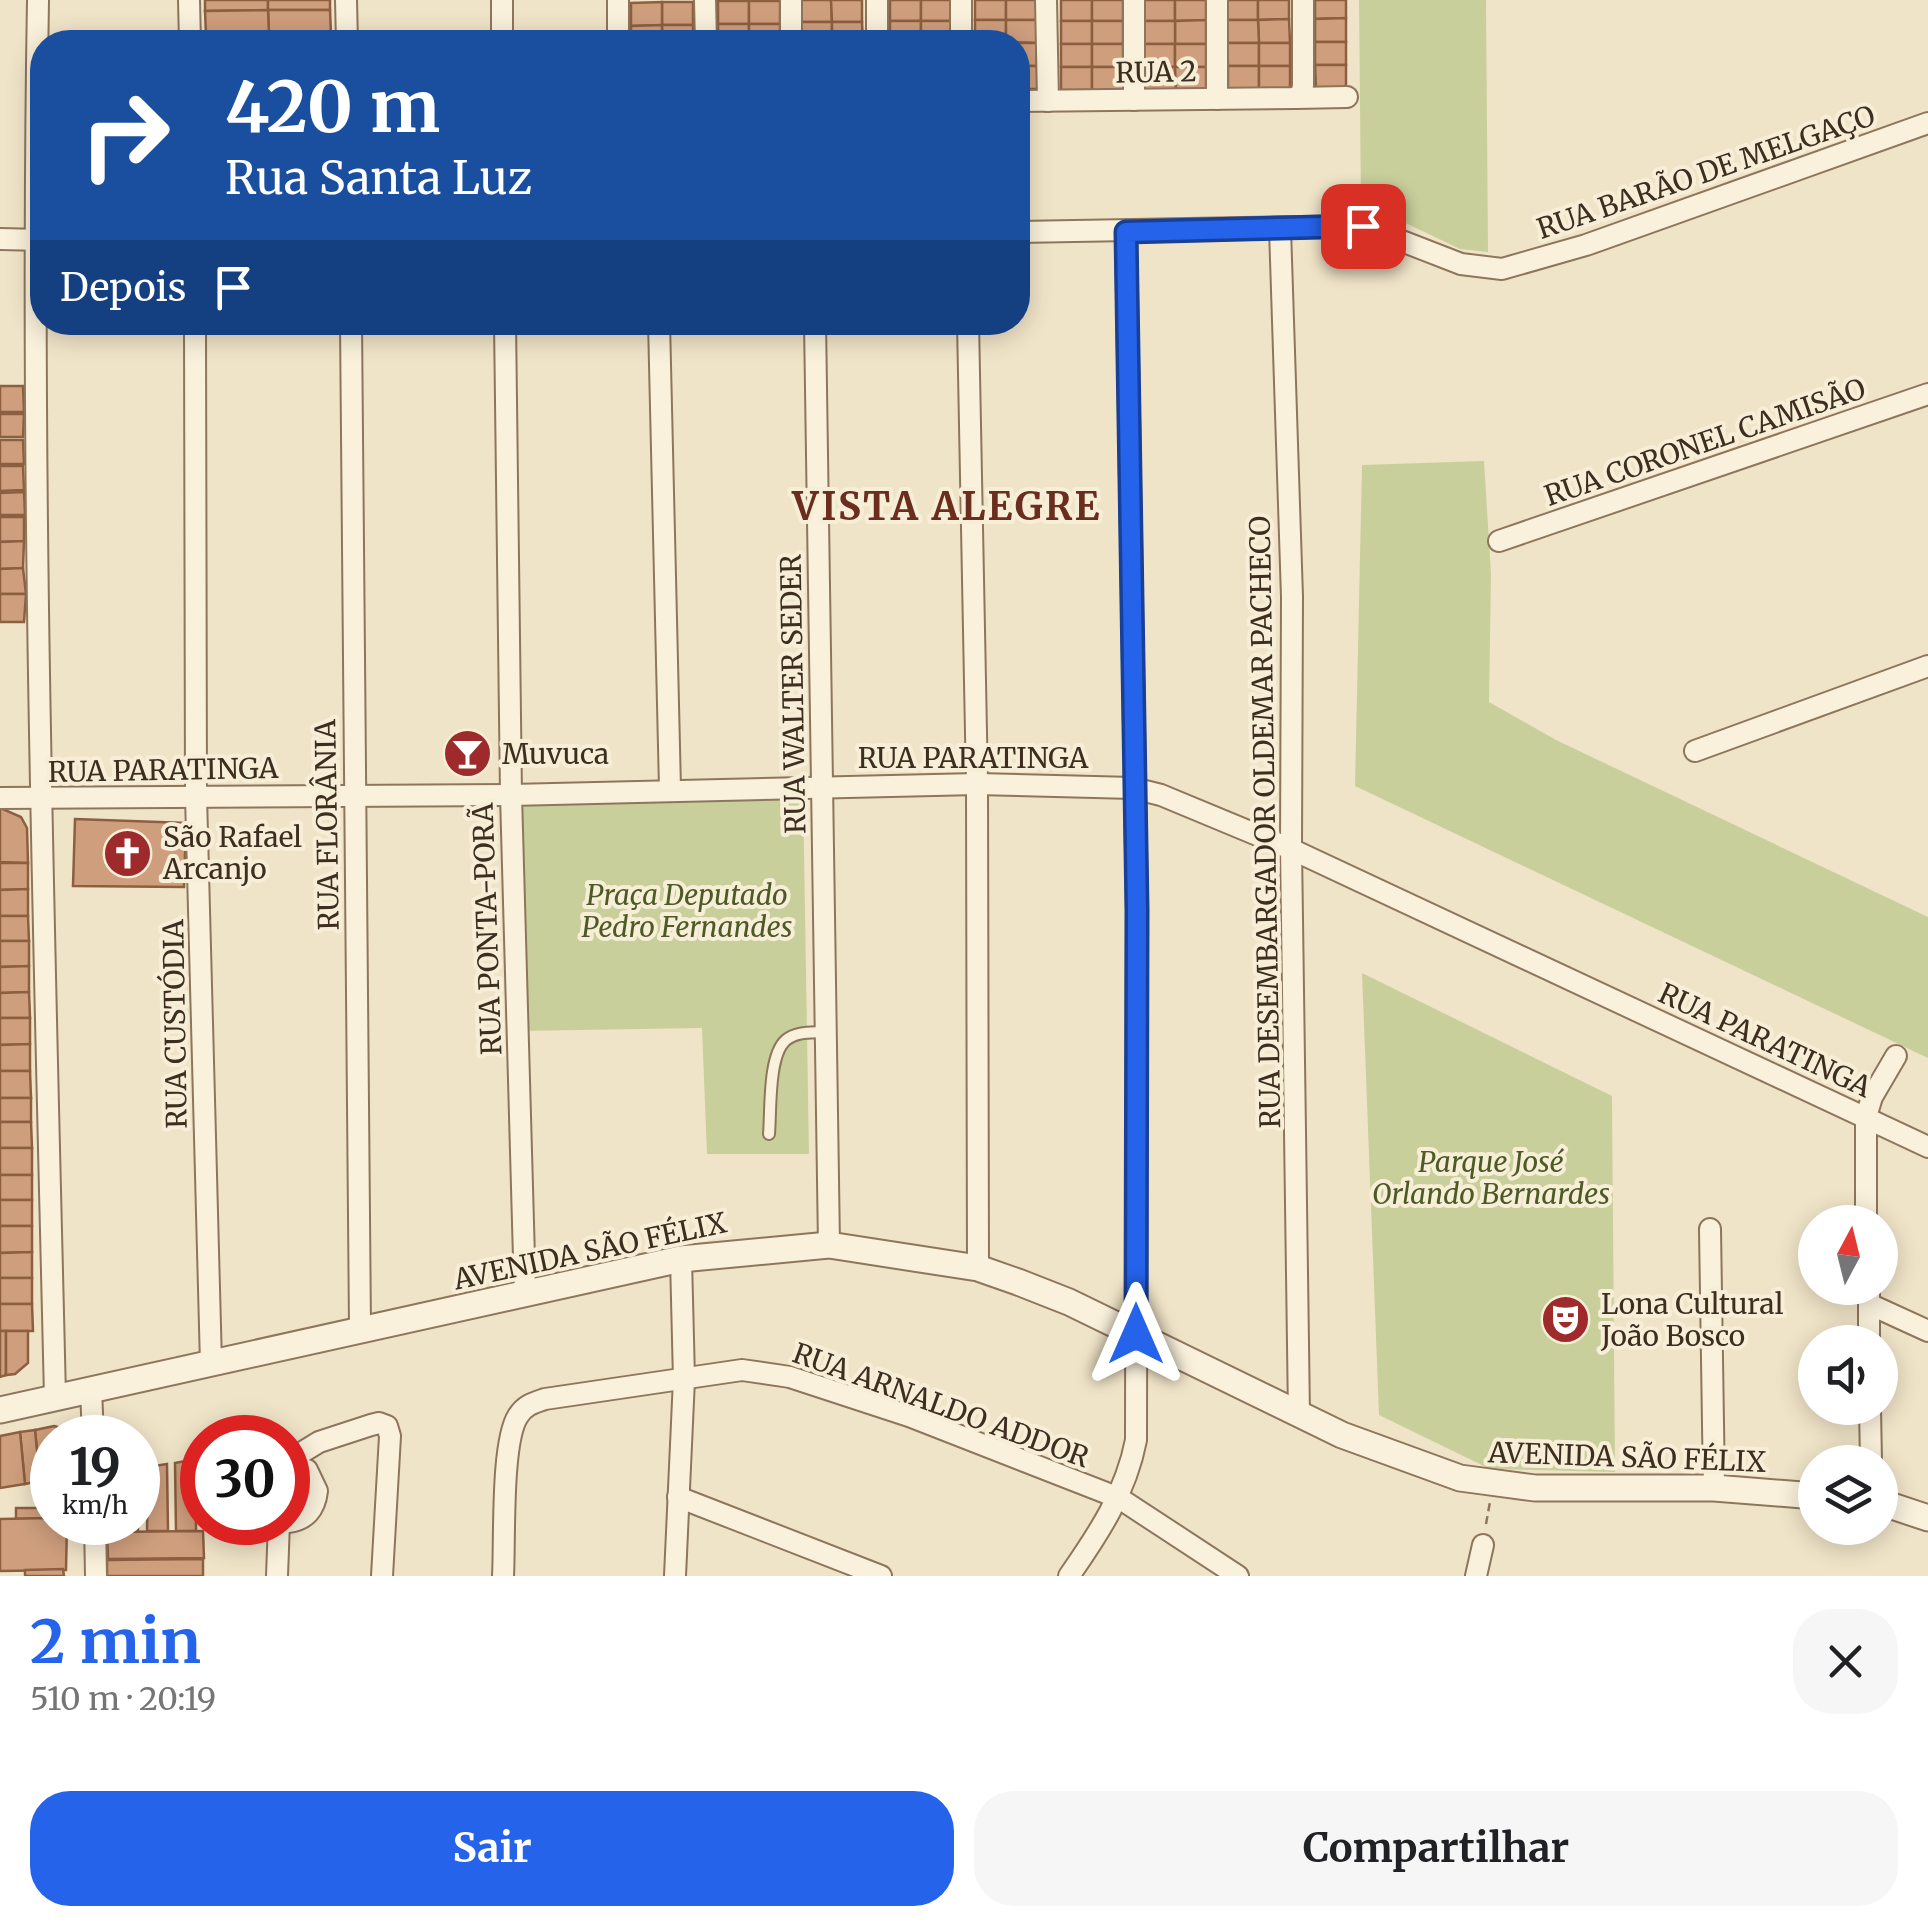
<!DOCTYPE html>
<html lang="pt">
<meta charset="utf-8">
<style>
body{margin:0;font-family:Merriweather,serif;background:#f6f6f6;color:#202124;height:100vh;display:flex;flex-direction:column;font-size:38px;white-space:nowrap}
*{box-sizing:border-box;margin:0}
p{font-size:32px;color:#757577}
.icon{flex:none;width:55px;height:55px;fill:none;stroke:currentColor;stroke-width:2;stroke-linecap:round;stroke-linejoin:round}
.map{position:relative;height:1576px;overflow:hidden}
.side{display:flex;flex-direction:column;background:#fff;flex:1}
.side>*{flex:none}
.hud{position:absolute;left:30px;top:30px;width:1000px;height:305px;border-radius:40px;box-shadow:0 5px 25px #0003;background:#1a4fa0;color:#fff;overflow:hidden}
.needle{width:65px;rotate:7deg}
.tools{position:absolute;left:1798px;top:1205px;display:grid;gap:20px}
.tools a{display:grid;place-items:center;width:100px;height:100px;border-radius:50%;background:#fff;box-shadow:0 5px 25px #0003;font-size:50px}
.speed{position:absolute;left:30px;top:1415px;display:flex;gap:20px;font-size:50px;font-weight:700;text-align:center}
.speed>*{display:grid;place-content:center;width:130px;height:130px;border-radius:50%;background:#fff;box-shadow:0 5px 25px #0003;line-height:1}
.speed small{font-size:25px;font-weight:400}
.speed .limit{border:15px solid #d22;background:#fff;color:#111}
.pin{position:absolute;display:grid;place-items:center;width:85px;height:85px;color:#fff;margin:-42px;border-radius:20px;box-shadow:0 5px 15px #0006}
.me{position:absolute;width:110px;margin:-55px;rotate:0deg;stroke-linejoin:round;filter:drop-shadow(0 0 8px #0008)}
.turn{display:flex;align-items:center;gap:35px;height:210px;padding:0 30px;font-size:45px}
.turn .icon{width:130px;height:130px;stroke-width:2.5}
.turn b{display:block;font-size:70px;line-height:85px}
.then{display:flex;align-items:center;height:95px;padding:0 30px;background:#0003;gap:20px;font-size:38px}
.round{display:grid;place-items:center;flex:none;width:105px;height:105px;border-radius:40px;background:#f6f6f6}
.head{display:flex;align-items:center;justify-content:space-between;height:170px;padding:0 30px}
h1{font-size:60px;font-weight:700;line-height:75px;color:#2563eb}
.primary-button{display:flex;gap:20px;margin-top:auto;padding:20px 30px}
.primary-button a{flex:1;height:115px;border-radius:40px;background:#2563eb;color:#fff;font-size:40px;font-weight:700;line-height:115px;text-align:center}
.primary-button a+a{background:#f6f6f6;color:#202124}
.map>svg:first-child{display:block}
</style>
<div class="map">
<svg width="1928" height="1576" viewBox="0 0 1928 1576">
<rect width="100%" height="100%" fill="#f0e4c8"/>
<g fill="#c9cf9b">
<path d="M1359,0H1486L1488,252L1460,249L1374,208L1361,207Z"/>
<path d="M1484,461L1491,574L1489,702L1556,740L1928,917V1058L1355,786L1362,465Z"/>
<path d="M803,790L809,1154H707L702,1028L520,1031L517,799Z"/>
<path d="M1362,973L1612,1096L1615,1472L1490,1469L1379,1415Z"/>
</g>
<g fill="#cf9f7d" stroke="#8d5f41" stroke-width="2.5">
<path d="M205,0H268V10L205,11Z"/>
<rect x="268" y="0" width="62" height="10"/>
<path d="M800,0H831L832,22H801Z"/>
<path d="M831,0H862V22H832Z"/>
<rect x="890" y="0" width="31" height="21"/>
<rect x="921" y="0" width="31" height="21"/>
<rect x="975" y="0" width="31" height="20"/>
<rect x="1006" y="0" width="31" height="20"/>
<rect x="1061" y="0" width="31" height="21"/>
<rect x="1092" y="0" width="31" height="21"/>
<rect x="1144" y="0" width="31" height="21"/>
<path d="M1175,0H1206V20L1175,21Z"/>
<rect x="1227" y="0" width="31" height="20"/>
<path d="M1258,0H1289V19L1258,20Z"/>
<path d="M1315,0H1346V18L1315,19Z"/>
<rect x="718" y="1" width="31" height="23"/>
<rect x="749" y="1" width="31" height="23"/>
<rect x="662" y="2" width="31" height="23"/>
<path d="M662,2V25L631,26V3Z"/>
<path d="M268,10H330L331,35H269Z"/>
<path d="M268,10L269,35H206L205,11Z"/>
<path d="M1346,18V42H1315V19Z"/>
<path d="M1289,19L1290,43H1259L1258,20Z"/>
<rect x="975" y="20" width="31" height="22"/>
<path d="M1006,20H1037V43L1006,42Z"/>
<path d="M1206,20V44H1175V21Z"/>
<path d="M1227,20H1258L1259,43H1227Z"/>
<rect x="890" y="21" width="31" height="21"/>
<rect x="921" y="21" width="31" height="21"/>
<rect x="1061" y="21" width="31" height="23"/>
<rect x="1092" y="21" width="31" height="23"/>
<rect x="1144" y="21" width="31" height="23"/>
<rect x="801" y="22" width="31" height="20"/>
<path d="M832,22H862L863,42H832Z"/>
<rect x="718" y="24" width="31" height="18"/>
<rect x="749" y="24" width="31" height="18"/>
<rect x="662" y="25" width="31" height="17"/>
<path d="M662,25V42H631V26Z"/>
<rect x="206" y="35" width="63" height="7"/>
<path d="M269,35H331L330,42H269Z"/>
<rect x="1315" y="42" width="31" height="23"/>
<rect x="1018" y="43" width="19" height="23"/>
<path d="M1227,43H1259V66H1228Z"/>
<rect x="1259" y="43" width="31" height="23"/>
<rect x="1061" y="44" width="31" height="23"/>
<rect x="1092" y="44" width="31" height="23"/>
<rect x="1144" y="44" width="31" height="23"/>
<rect x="1175" y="44" width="31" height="23"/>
<path d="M1315,65H1346V88H1316Z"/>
<path d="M1018,66H1037L1038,89H1018Z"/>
<rect x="1228" y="66" width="31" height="23"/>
<rect x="1259" y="66" width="31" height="23"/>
<rect x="1061" y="67" width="31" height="23"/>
<path d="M1092,67H1123L1124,90H1092Z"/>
<path d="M1144,67H1175L1176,90H1144Z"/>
<path d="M1175,67H1206V90H1176Z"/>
<path d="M0,386H23L24,412H0Z"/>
<path d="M0,414H24L23,437H0Z"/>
<path d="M0,440H23L24,464H0Z"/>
<path d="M0,466H23L24,490L0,491Z"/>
<path d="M24,492L25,515H0V493Z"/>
<path d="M0,517H24V541L0,542Z"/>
<path d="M24,541L23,568L0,569V542Z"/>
<path d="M23,568L26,594H0V569Z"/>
<path d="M0,594H26L24,622H0Z"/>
<path d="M0,808L21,817L27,828L28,863L0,862Z"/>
<path d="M75,819L186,823L184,887L73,886Z"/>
<path d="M0,863H28V889L0,890Z"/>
<path d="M28,889V916H0V890Z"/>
<path d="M0,916H28L29,941H0Z"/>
<path d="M0,941H29V966L0,967Z"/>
<path d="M29,966V992L0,993V967Z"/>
<path d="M29,992L30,1018H0V993Z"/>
<path d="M0,1018H30V1044L0,1045Z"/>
<path d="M30,1044V1071H0V1045Z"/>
<path d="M0,1071H30L31,1098H0Z"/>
<rect x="0" y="1098" width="31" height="24"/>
<path d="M0,1122H31L32,1148H0Z"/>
<rect x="0" y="1148" width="32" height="27"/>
<rect x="0" y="1175" width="32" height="25"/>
<rect x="0" y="1200" width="32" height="26"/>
<path d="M0,1226H32V1252L0,1253Z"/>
<path d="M32,1252V1278H0V1253Z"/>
<rect x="0" y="1278" width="32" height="26"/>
<path d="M0,1304H32L33,1331H0Z"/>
<path d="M0,1331H6V1375L0,1377Z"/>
<path d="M6,1331H28V1363L15,1374L6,1375Z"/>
<path d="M54,1426L62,1428L68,1438H52V1480L40,1481L35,1430Z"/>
<path d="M35,1430L40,1481L25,1484L20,1432Z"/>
<path d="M20,1432L25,1484L0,1488V1436Z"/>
<path d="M196,1459V1531H176L175,1463Z"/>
<path d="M167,1464L168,1531H147L148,1467Z"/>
<path d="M138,1468V1532H114V1522H138Z"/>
<path d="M16,1508H50V1518L16,1519Z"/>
<path d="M50,1518L52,1522H67L66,1570L0,1571V1519Z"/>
<path d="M203,1531L204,1558L108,1559L107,1532Z"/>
<path d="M203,1559V1576H107V1560Z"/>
<path d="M63,1569L64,1576H25V1570Z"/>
</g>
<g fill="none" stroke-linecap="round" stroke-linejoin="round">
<defs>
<path id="service" d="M769,1134C771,1111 768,1055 786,1040C797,1031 812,1033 825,1032"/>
<g id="minor">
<path d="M38,0C30,466 44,931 55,1397"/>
<path d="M189,0L190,42"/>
<path d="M346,0L347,42"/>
<path d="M502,0V42"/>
<path d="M618,0V42"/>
<path d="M705,0L706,42"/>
<path d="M877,0V42"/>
<path d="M1046,0L1048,101"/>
<path d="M1134,0V100"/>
<path d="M791,42V0"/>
<path d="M961,42V0"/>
<path d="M1295,98L1347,97"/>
<path d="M1217,99V0"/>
<path d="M1018,101L1295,98L1302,93L1303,85V0"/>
<path d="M1280,229L1292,597L1291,849L1299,1415"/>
<path d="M1018,232L1363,226L1461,264L1502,269L1586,245L1928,123"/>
<path d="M0,239L42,240"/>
<path d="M195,322L196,796L211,1364"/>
<path d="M351,322L360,1328"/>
<path d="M505,322L511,795L525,1294"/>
<path d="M659,322L670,789"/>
<path d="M815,322L829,1245"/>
<path d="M968,322L977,784L978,1268"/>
<path d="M1499,541L1928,394"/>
<path d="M1695,751L1928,666"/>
<path d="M0,798L511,795L977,784L1133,788L1161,795L1291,849L1928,1147"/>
<path d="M1866,1222V1117L1872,1097L1896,1056"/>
<path d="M1710,1229L1714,1488"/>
<path d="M1869,1288V1342"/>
<path d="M1869,1304L1928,1331"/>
<path d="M91,1389L93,1438"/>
<path d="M1870,1408L1871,1462"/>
<path d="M288,1461L319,1442L371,1425L379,1423L387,1426L390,1436L382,1576"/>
<path d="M288,1464L307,1470L317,1491C315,1509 306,1520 288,1522"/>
<path d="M678,1497L881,1576"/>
<path d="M95,1522L96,1576"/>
<path d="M277,1576L279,1522"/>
<path d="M503,1576C505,1541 501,1442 518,1416C525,1405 533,1403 545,1399L742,1370L790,1377L909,1416L1119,1498L1238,1576"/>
<path d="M675,1576L684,1379L681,1259"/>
<path d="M1069,1576C1099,1533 1126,1492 1136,1440L1137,910L1126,232"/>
<path d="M1476,1576L1483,1545"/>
</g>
<g id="tertiary">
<path d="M0,1410L681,1259L829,1245L978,1268L1018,1282L1069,1302L1342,1435L1460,1478L1535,1488H1714L1815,1496"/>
<path d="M1880,1502L1928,1518"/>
</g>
</defs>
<use href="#service" stroke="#8d765c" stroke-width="14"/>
<use href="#minor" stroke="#8d765c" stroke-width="24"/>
<use href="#tertiary" stroke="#8d765c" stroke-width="29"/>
<path stroke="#8d765c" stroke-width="2.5" stroke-dasharray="8 5" stroke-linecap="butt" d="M1486,1524L1490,1502"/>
<use href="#service" stroke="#faf1dc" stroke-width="10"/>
<use href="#minor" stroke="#faf1dc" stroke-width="20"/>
<use href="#tertiary" stroke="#faf1dc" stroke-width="25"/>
</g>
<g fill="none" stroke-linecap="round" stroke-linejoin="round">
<defs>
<path id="route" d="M1136,1334L1137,910L1126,232L1363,226"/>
</defs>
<use href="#route" stroke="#184099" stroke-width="25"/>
<use href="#route" stroke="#2563eb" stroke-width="18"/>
</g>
<defs>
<symbol id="bar-disc" viewBox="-11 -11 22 22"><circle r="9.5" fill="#9e2a2b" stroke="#f7eed8"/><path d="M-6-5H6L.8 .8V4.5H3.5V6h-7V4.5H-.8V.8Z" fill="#fff"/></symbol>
<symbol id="church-disc" viewBox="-11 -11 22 22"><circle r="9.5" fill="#9e2a2b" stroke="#f7eed8"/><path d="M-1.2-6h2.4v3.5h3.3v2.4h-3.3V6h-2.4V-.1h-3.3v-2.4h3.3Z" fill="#fff"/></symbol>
<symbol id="theatre-disc" viewBox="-11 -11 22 22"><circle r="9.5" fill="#9e2a2b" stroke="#f7eed8"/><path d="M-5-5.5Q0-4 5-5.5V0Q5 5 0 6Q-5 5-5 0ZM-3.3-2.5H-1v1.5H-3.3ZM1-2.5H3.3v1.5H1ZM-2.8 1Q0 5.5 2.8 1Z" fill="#fff"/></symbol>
</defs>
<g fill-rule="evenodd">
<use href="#bar-disc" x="440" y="726" width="55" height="55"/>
<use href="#church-disc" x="100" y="826" width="55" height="55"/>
<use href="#theatre-disc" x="1538" y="1292" width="55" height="55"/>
</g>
<g text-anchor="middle" stroke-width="8" stroke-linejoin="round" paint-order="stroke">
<g font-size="28" fill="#3d2e20" stroke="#f7eed8">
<text transform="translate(1156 72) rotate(-1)" y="10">RUA 2</text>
<text transform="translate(1706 172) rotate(-19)" y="10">RUA BARÃO DE MELGAÇO</text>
<text transform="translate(1705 442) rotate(-19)" y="10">RUA CORONEL CAMISÃO</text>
<text transform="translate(793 694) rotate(-91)" y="10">RUA WALTER SEDER</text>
<text x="973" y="768">RUA PARATINGA</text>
<text transform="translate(163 770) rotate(-1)" y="10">RUA PARATINGA</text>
<text transform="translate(1265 822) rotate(-91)" y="10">RUA DESEMBARGADOR OLDEMAR PACHECO</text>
<text transform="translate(327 825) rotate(-91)" y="10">RUA FLORÂNIA</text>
<text transform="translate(487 929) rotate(-92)" y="10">RUA PONTA-PORÃ</text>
<text transform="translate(175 1024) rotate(-91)" y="10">RUA CUSTÓDIA</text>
<text transform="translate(1765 1040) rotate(25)" y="10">RUA PARATINGA</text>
<text transform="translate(590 1251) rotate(-12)" y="10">AVENIDA SÃO FÉLIX</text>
<text transform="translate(941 1405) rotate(20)" y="10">RUA ARNALDO ADDOR</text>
<text transform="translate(1627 1457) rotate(2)" y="10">AVENIDA SÃO FÉLIX</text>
</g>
<g font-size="28" fill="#3d2e20" stroke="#f7eed8" text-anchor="start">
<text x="502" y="764">Muvuca</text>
<text x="163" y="847">São Rafael<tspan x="163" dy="32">Arcanjo</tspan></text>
<text x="1601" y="1314">Lona Cultural<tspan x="1601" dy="32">João Bosco</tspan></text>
</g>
<g font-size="28" font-style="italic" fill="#4d5a26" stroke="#f7eed8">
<text x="687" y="905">Praça Deputado<tspan x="687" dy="32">Pedro Fernandes</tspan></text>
<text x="1491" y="1172">Parque José<tspan x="1491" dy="32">Orlando Bernardes</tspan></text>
</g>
<g font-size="38" font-weight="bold" letter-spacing="2.5" fill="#6b2e1e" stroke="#f7eed8">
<text x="947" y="520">VISTA ALEGRE</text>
</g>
</g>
</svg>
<div class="tools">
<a><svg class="needle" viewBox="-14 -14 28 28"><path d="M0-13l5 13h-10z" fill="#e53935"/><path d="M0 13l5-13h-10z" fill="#757577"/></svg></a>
<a><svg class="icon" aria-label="sound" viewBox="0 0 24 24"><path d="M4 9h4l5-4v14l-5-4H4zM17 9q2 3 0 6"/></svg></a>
<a><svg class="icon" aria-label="layers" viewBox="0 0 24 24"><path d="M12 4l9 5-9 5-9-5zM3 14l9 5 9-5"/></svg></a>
</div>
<div class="speed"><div>19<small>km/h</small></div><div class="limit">30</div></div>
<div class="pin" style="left:1363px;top:226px;background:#d93025"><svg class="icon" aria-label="arrive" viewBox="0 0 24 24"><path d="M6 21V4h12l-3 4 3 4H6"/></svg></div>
<svg class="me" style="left:1136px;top:1334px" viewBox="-20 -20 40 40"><path d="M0-17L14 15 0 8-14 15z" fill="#2563eb" stroke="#fff" stroke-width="4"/></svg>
<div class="hud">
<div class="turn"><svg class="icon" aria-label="right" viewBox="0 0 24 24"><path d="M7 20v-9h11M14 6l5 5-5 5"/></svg><div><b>420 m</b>Rua Santa Luz</div></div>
<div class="then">Depois<svg class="icon" aria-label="arrive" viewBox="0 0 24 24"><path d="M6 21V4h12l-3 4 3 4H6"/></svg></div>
</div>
</div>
<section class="side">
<div class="head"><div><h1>2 min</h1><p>510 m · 20:19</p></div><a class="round"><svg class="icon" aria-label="close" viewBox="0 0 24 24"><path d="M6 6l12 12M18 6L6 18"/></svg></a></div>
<div class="primary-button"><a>Sair</a><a>Compartilhar</a></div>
</section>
